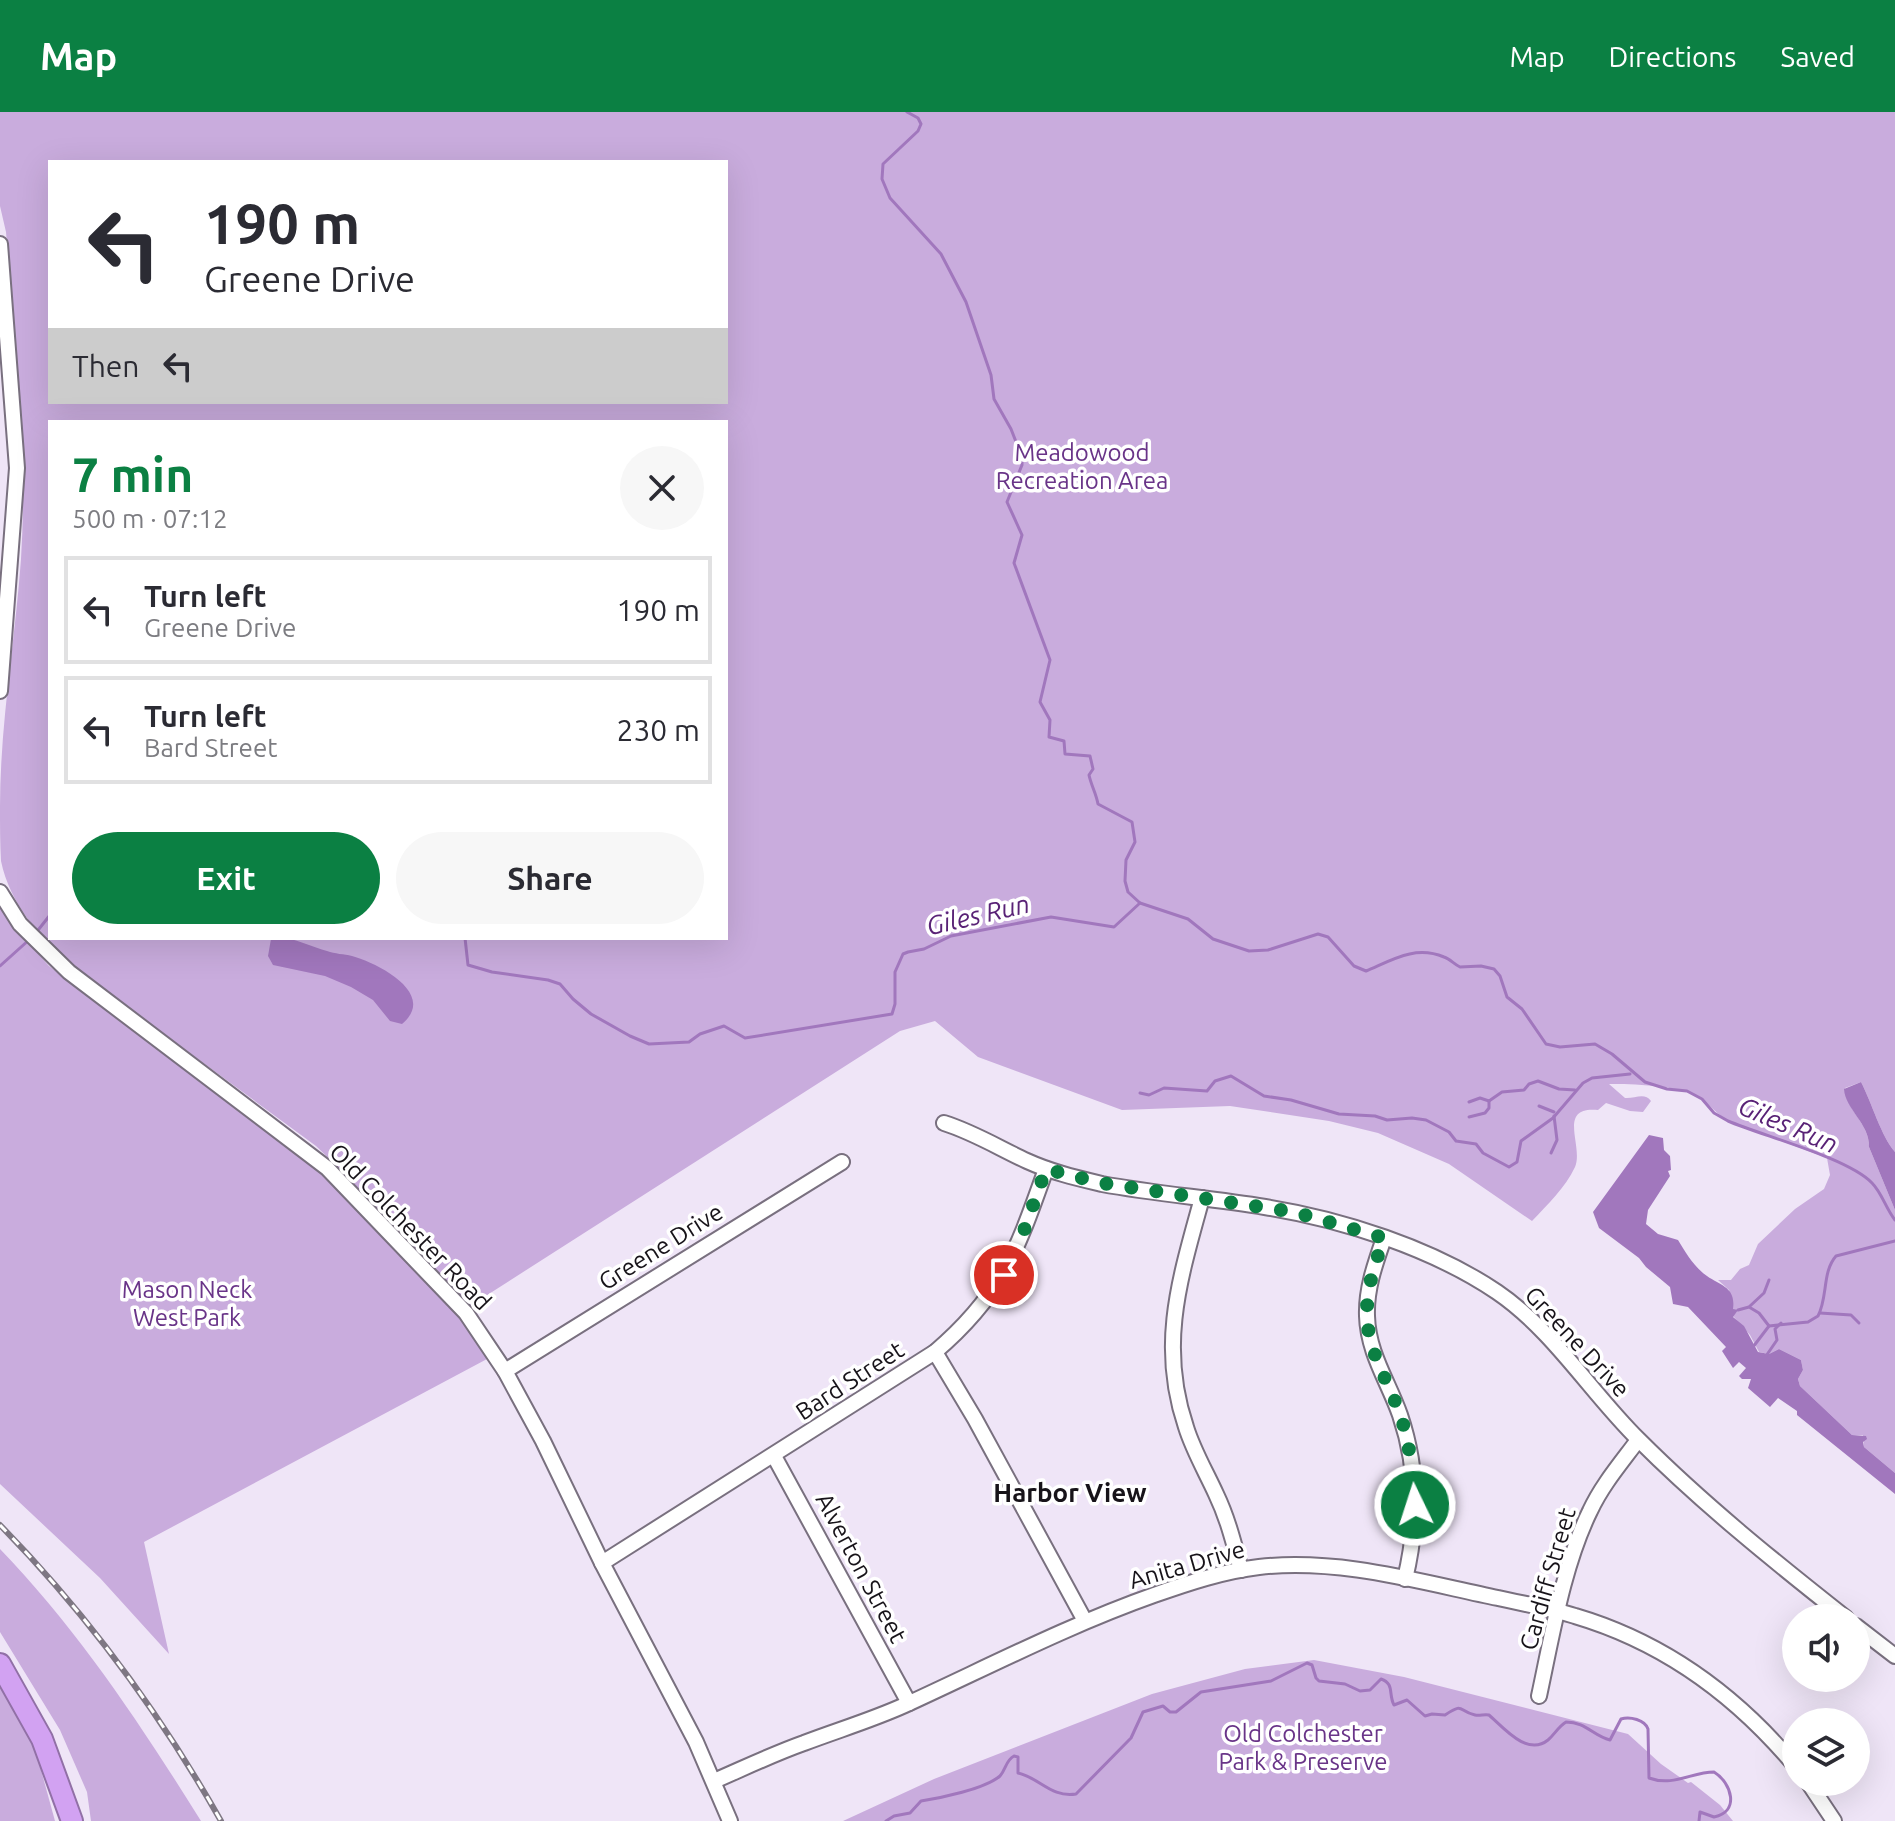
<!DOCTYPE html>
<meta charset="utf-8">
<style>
body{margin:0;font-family:Ubuntu,sans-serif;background:#f7f7f7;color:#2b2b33;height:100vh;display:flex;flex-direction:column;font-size:30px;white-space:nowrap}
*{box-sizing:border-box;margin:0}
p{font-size:26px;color:#7c7c81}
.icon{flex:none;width:44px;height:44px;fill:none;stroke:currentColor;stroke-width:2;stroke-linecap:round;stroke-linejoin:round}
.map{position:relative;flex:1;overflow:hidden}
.details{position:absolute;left:48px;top:308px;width:680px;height:520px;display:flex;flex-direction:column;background:#fff;border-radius:0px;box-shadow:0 8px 32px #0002}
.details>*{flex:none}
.top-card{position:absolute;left:48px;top:48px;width:680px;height:244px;border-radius:0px;box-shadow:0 8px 32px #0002;background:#fff;color:#2b2b33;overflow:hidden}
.fabs{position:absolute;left:1782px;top:1492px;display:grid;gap:16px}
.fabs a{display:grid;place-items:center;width:88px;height:88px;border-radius:50%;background:#fff;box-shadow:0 8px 32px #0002;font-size:40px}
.pin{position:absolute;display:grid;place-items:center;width:68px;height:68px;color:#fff;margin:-34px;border:4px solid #fff;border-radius:50%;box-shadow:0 2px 8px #0007}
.me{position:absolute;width:88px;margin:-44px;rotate:356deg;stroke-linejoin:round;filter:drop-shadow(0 0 6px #0008)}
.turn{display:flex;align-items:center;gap:28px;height:168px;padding:0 24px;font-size:36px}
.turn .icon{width:104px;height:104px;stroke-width:2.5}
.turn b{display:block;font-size:56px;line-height:68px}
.then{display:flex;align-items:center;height:76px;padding:0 24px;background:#0003;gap:16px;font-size:30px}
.round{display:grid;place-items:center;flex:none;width:84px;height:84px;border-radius:42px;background:#f7f7f7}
.headline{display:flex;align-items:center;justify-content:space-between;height:136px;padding:0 24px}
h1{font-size:48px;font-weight:600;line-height:60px;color:#0b8043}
.action{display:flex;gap:16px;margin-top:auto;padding:16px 24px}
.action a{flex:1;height:92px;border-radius:48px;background:#0b8043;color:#fff;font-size:32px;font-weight:600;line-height:92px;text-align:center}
.action a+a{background:#f7f7f7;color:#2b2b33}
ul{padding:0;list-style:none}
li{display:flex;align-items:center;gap:24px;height:108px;margin:0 16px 12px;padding:0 8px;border:4px solid #e1e1e2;border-radius:0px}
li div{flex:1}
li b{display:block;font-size:30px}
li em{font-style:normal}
header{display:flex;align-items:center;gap:48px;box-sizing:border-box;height:112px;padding:0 40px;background:#0b8043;color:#fff}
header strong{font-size:38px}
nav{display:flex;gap:44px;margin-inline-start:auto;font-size:28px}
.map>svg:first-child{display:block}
</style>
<header>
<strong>Map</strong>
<nav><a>Map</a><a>Directions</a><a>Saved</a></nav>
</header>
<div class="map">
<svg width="1895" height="1709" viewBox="0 0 1895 1709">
<rect width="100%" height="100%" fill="#efe5f7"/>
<g fill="#c9acdd" fill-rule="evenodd">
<path d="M0,0H1895V1040C1881,1024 1872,991 1861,970L1845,976C1845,997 1870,1012 1869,1035L1895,1098V1361L1864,1335L1863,1323H1852L1800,1274L1798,1267L1803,1258L1801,1248L1779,1237L1769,1242L1759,1240L1750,1223L1733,1204L1737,1198H1733L1729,1178L1718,1168H1731L1740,1157L1749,1153L1758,1132L1795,1097L1824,1077L1830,1063L1827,1046L1728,1009C1717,1002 1709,992 1698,985C1679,973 1631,972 1609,972L1625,986C1634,987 1645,980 1651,989L1643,1000L1630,999L1606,991L1598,998C1556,994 1584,1034 1575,1055C1565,1076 1548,1092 1532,1109L1449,1052L1378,1021L1329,1009L1230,994L1122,998L978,945L935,909L900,919L470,1194C441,1161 410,1135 381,1104C359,1081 340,1056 316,1034L70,853C39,824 10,792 1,749C0,732 0,712 0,695C0,612 15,530 21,447C28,338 15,229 6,120L0,94ZM50,50H726V290H50ZM50,310H726V826H50Z"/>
<path d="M0,789L17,818L49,854L290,1032L332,1069L368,1111L418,1157L456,1200L487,1247L144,1430L169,1542L100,1466L0,1372Z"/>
<path d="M0,1437C79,1519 141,1613 201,1709H91L87,1680L60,1618L0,1520Z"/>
<path d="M1314,1548L1404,1565L1628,1622L1661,1652L1688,1671L1691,1670L1720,1693L1733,1709H843L934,1667L1152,1582L1245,1557Z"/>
<path d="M0,1574L32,1625L55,1709H0Z"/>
</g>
<g fill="#a177bd">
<path d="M286,826C301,829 313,835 327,839C335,842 344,842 352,844C378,851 438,882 402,912L390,909L373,888L351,875L325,864L273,853L268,844L271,827Z"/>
<path d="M1861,970C1872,991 1881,1024 1895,1040V1098L1869,1035C1870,1012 1845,997 1844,977Z"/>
<path d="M1649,1023L1663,1026L1664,1038L1670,1044L1671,1058L1668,1059L1670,1064L1648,1098L1646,1112L1658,1122L1678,1128C1686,1141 1694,1155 1707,1164C1721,1174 1736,1175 1733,1197L1738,1198L1733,1205L1744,1214L1758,1240L1769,1242L1779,1237L1801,1248L1803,1258L1798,1267L1800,1274L1852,1323L1866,1324L1867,1327L1863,1330L1864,1335L1895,1361V1382L1797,1303V1299L1778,1286L1770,1295L1748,1276L1751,1267H1742L1739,1264L1746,1256L1739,1250L1733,1256L1722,1239L1726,1235L1688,1195L1673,1192L1670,1175L1646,1155L1639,1146L1599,1116L1593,1100Z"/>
</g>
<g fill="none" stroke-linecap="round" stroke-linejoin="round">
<g stroke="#a177bd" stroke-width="3">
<path d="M907,0L918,6L921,12L918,19L883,52L882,67L890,86L941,142L966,190L991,263L994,287L1011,317L1022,345V353L1007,390L1022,423L1014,451L1050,548L1040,590L1050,608L1049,625L1064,629L1065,642L1090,644L1093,657L1089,663C1091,673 1096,681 1098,692L1132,710L1135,730L1126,748L1125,769L1128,780L1140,791"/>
<path d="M35,822L50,803"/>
<path d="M465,826L468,853L492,860L548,868L560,872L573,887L591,902L630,924L649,932L689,930L700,922L724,914L745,926L892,902L895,892V860L903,842L908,840L924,837L951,824L1051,805L1114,815L1140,791L1188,807L1213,827L1249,839L1268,838L1318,822L1328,825L1354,854L1366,859C1392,848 1415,833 1444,845C1450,847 1454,852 1460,855L1481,854L1494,857L1500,864L1507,885L1522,897L1546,932L1560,935L1595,932L1612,942L1645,970L1667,977L1687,979L1702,987L1714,1001L1728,1009C1763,1024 1848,1046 1872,1071C1882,1081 1886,1097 1895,1108"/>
<path d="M0,854L30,827"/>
<path d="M1140,981L1149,983L1164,976L1207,979L1215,969L1231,964L1264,984L1291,988L1339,1002L1375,1004L1387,1008L1412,1006L1426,1008L1449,1020L1456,1029L1476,1032L1483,1041L1509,1055L1517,1050L1521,1029L1553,1006L1583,971L1592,966L1630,962"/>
<path d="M1469,990L1480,986L1489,989L1502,980L1524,978L1529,972L1538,969L1559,977L1575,978"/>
<path d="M1539,994L1554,1000"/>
<path d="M1469,1005L1485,1001L1489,996V989"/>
<path d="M1551,1041L1557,1028L1554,1004"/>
<path d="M1750,1194L1764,1181L1769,1168"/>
<path d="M1738,1198L1749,1195L1759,1201L1769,1214"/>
<path d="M1820,1201L1851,1203L1859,1211"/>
<path d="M1753,1235L1769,1214L1808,1210L1818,1204C1828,1185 1822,1160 1836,1144L1895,1129"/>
<path d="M1766,1244L1777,1228L1775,1217L1781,1211"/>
<path d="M886,1709L894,1704L910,1701L921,1689C940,1686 985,1677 1000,1664C1006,1657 1006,1648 1014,1644L1018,1645V1661C1040,1666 1051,1686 1076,1682L1131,1626L1143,1600L1163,1594L1170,1600H1176L1201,1580L1271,1569L1307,1551L1312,1553L1316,1566L1319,1569L1345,1572L1360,1579L1370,1578L1381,1567C1395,1572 1388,1582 1394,1593L1407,1588L1425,1604L1432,1602L1445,1603C1465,1590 1457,1599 1475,1603C1480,1604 1484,1602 1489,1603C1503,1615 1527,1645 1548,1628C1555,1622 1558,1615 1566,1610C1586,1610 1593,1624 1610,1628L1621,1607C1630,1604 1645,1608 1648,1617L1649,1666C1673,1675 1692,1660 1714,1660C1732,1671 1740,1700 1714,1705L1700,1700L1699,1709"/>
</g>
<defs>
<g id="minor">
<path d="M0,132L17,356L0,579"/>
<path d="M0,780L20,812L69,860L327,1056L466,1201L505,1259L543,1329L602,1451L696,1630L730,1709"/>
<path d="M944,1011C973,1020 999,1036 1027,1049C1051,1060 1077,1066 1102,1072C1156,1082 1211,1086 1265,1095C1341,1107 1432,1136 1497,1180C1553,1218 1591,1281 1639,1328C1703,1392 1775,1450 1846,1506"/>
<path d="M1202,1086C1180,1166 1158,1233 1186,1315C1193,1338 1206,1360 1216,1382C1228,1407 1234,1432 1241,1458"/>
<path d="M1384,1126C1375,1152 1366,1177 1367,1204C1368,1241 1388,1269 1400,1303C1418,1356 1418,1413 1405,1467"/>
<path d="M935,1240L975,1307L1085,1509"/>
<path d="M505,1259L842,1050"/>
<path d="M774,1344L909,1591"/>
<path d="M602,1451L935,1240C1003,1182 1017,1138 1046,1057"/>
<path d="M1856,1514L1895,1544"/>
<path d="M1539,1584C1552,1524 1563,1454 1590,1399C1602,1373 1621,1351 1638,1328"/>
<path d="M714,1669C744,1656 773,1642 804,1631C838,1618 872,1608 905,1593C988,1555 1069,1513 1154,1483C1188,1471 1224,1459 1259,1455C1340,1446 1420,1470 1498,1486C1524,1492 1550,1496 1575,1504C1663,1530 1737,1584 1796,1655"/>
<path d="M1808,1670L1834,1709"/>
</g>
<path id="highway" d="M0,1552L42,1627L72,1709"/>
</defs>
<use href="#minor" stroke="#79707f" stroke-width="18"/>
<use href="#highway" stroke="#9170a6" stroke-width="24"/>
<use href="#minor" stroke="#fff" stroke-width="14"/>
<use href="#highway" stroke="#d2a2f2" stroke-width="20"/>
<defs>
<path id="rail" d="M0,1413C87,1502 160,1601 221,1709"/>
</defs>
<use href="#rail" stroke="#7e7783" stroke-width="6"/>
<use href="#rail" stroke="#fff" stroke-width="3" stroke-dasharray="9" stroke-linecap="butt"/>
</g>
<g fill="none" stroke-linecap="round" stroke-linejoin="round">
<path stroke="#0b8043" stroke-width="14" stroke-dasharray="0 25.2" d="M1004,1163L1021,1127L1046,1057L1101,1071L1294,1100L1384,1126C1375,1152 1366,1177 1367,1204C1368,1240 1388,1269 1400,1302C1410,1332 1413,1362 1415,1393"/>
</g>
<g text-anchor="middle" stroke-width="7" stroke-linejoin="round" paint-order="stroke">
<g font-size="24" fill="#693488" stroke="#fff">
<text x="1082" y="349">Meadowood<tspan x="1082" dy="28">Recreation Area</tspan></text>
<text x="187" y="1186">Mason Neck<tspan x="187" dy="28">West Park</tspan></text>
<text x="1303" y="1630">Old Colchester<tspan x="1303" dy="28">Park &amp; Preserve</tspan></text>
</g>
<g font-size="24" fill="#171319" stroke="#fff">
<text transform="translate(410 1115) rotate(46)" y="8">Old Colchester Road</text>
<text transform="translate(661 1135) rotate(-32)" y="8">Greene Drive</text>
<text transform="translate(1577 1230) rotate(47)" y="8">Greene Drive</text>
<text transform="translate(850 1269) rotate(-33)" y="8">Bard Street</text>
<text transform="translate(1187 1453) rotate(-16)" y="8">Anita Drive</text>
<text transform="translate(861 1456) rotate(62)" y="8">Alverton Street</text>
<text transform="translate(1548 1467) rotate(-74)" y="8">Cardiff Street</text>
</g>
<g font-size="26" font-style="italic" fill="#592276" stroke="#fff">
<text transform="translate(978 803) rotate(-13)" y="9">Giles Run</text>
<text transform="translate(1788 1013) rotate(23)" y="9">Giles Run</text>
</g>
<g font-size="26" font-weight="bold" fill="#171319" stroke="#fff">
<text x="1070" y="1390">Harbor View</text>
</g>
</g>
</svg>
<div class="fabs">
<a><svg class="icon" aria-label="sound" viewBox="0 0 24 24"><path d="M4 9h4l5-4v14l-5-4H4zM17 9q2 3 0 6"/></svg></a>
<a><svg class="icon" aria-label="layers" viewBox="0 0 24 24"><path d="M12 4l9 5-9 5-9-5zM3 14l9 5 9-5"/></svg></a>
</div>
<div class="pin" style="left:1004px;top:1163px;background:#d93025"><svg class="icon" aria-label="arrive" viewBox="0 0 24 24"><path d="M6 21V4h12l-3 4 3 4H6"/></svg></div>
<svg class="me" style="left:1415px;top:1393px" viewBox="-20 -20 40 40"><circle r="17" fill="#0b8043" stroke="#fff" stroke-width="3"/><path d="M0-11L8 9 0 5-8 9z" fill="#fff"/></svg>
<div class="top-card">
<div class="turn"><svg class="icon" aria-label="left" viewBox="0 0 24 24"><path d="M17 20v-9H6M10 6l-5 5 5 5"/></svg><div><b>190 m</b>Greene Drive</div></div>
<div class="then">Then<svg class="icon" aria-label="left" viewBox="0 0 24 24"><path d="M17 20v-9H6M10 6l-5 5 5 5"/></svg></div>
</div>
<section class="details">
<div class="headline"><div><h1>7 min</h1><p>500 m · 07:12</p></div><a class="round"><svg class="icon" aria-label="close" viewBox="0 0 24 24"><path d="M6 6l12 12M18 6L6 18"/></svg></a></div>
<ul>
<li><svg class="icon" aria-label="left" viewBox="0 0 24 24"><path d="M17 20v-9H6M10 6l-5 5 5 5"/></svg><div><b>Turn left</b><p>Greene Drive</p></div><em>190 m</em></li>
<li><svg class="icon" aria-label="left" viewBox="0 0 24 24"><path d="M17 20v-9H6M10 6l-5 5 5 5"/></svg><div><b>Turn left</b><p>Bard Street</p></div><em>230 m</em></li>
</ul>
<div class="action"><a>Exit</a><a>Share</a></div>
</section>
</div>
